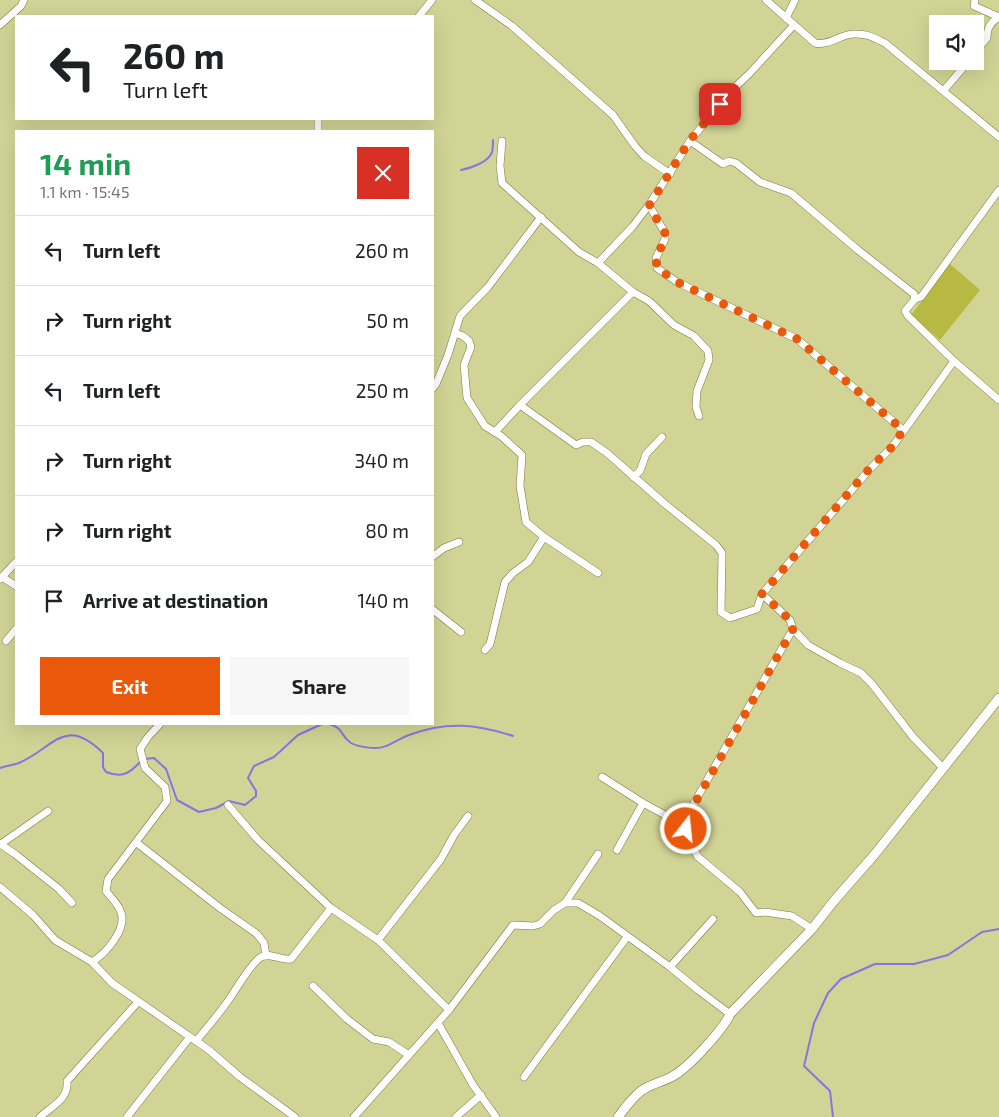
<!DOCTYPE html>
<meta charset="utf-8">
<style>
body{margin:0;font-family:"Exo 2",sans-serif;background:#f6f6f6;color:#202124;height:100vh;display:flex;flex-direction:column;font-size:19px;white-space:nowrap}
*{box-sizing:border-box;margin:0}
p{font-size:16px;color:#757577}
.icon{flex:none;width:28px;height:28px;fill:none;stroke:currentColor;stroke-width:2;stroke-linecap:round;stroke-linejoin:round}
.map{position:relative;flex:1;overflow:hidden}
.details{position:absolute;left:15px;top:130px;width:419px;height:595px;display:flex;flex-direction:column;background:#fff;border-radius:0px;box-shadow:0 5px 20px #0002}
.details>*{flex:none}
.guide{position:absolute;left:15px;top:15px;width:419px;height:105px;border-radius:0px;box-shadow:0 5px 20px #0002;background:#fff;color:#202124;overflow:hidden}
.buttons{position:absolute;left:929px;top:15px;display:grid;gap:10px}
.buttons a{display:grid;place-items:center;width:55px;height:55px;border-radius:0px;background:#fff;box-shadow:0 5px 20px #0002;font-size:25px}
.pin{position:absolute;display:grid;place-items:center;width:42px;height:42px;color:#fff;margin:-21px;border-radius:10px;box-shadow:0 2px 8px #0006}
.me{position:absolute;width:55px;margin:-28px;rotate:16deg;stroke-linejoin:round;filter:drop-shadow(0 0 4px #0008)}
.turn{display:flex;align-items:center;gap:18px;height:105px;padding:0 25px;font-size:22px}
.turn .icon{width:65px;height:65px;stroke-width:2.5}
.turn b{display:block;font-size:35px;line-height:42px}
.round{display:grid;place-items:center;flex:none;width:52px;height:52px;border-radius:0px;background:#f6f6f6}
.overview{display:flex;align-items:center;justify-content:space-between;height:85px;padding:0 25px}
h1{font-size:30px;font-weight:700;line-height:38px;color:#1e9e55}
.primary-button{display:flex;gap:10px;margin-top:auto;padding:10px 25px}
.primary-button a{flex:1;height:58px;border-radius:0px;background:#ea580c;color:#fff;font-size:20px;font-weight:700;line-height:58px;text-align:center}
.primary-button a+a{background:#f6f6f6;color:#202124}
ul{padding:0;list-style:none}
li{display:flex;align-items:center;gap:15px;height:70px;padding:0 25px;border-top:1px solid #e0e0e0}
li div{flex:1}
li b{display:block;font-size:19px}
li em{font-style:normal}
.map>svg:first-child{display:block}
</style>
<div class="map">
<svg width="999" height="1117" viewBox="0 0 999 1117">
<rect width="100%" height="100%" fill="#d1d495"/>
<path fill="#b7b942" d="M950,264L980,290L940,340L911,315Z"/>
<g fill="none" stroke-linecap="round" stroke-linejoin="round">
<g stroke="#8973e0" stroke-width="2">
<path d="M461,170C471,168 489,162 492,152C493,148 493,144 493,140"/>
<path d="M329,724C344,728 341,737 351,743C356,746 368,748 374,748C387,749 397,739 409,735C446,721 477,724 513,736"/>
<path d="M144,759L154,758L166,769L177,800L199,812L216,808L229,801L245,805L256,796V791L248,778L254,766L274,757L298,735L322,724"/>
<path d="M0,768C6,766 13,765 19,763C54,748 64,715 103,753V767L106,772C122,778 129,774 140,762"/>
<path d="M833,1117L830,1091L804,1066L814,1023L828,993L841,979L875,964H914L948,955L982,932L999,929"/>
</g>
<defs>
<g id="minor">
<path d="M475,0L512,26L613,115L635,146L644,156L670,174"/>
<path d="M766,0L815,43C829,46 841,34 854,34C866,33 875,38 885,43L999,137"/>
<path d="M975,0L974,6L999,17"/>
<path d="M419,16L432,0"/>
<path d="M786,18L795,0"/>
<path d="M0,25L21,6L24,0"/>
<path d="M975,52L987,38C987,28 990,23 999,17"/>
<path d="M944,90L969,61"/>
<path d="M318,119V131"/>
<path d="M502,141L500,166L502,183L579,252L598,263L633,292L649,301L674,325L694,336L708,351L709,360L697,391L696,407L699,416"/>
<path d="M690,141L723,164L729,161L736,163L760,182L791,193L858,250L914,294L915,299L905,311L908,316L954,361L999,400"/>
<path d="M649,205L665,233V239L656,258L657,268L677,282L797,339L903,430"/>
<path d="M598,263L633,226L649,205L690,141L730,92L749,74L794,25"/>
<path d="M915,299L921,297L999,190"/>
<path d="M455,333L463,336L469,341L471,347L464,365L467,398L485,426L501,436L522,455L520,486L526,522L544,537L598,573"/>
<path d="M432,389L436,384L448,355L460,316L488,287L541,217"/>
<path d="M520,405L576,445L583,442H591L607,453L665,504L716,545L722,553L721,612L730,618L757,609L762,594"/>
<path d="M495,432L520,405L633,292"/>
<path d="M633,477L640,471L646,454L662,437"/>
<path d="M432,557L444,548L459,542"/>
<path d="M2,577L16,586"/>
<path d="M0,579L16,562"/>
<path d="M432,609L461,632"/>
<path d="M793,629L808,645L840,663L861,673L872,684L913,737L943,768"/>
<path d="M6,641L16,629"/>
<path d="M485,650L490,644L505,582L513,573L528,562L544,537"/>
<path d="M602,777L643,803L687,827"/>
<path d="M228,805L258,840L331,908L378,940L449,1010"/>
<path d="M137,843L220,908L257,934L264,943L266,956"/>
<path d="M0,844L15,854L59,889L72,903"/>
<path d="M1,844L48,811"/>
<path d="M617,850L643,803"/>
<path d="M0,887L33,915L55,940L92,962L112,983L209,1050L240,1077L295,1117"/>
<path d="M565,903L598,854"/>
<path d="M812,929L792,916L765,912L756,913L740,892L697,856L687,829L689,812L793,629L790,620L762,594L870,469L893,446L954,361"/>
<path d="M378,940L441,859L454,835L468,816"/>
<path d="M92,962C106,953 129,928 120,910C117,903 111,897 106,891L108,879L167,801L165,787L145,768L140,749L148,737L160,724"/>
<path d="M670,967L713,919"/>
<path d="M313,986L347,1019L373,1039L389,1042L409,1055"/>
<path d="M438,1023L473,1085L496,1117"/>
<path d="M196,1041C207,1028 218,1015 228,1001C235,991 251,963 261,957C271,952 281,961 291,959L331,908"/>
<path d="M524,1077L627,937"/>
<path d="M40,1117C52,1106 69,1099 67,1081L138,1002"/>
<path d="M127,1117L190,1037"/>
<path d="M354,1117L449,1010L513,925L533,926L540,924L554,910L565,903H578L600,916L670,967L698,990L730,1014"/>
<path d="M456,1117L481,1095"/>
</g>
<path id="tertiary" d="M618,1117C625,1108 632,1098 641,1091C650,1084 663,1082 673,1076C688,1068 723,1030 730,1014L812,929L833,902L875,854L999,698"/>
</defs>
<use href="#minor" stroke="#78793d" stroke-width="8"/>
<use href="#tertiary" stroke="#78793d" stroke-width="10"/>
<use href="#minor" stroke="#fff" stroke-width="7"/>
<use href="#tertiary" stroke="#fff" stroke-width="9"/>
</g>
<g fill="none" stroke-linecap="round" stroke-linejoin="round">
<path stroke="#ea580c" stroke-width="9" stroke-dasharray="0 16.2" d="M686,829L690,812L793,629L790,620L762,594L870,468L893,446L903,430L797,339L677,282L657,268L656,258L665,239V233L649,206L690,140L720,104"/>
</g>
</svg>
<div class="buttons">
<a><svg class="icon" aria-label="sound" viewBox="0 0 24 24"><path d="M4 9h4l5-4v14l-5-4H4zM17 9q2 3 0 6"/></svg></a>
</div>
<div class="pin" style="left:720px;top:104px;background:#d93025"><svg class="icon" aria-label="arrive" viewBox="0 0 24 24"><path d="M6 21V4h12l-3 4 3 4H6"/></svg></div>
<svg class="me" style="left:686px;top:829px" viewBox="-20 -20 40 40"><circle r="17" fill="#ea580c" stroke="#fff" stroke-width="3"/><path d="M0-11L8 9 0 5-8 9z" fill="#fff"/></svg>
<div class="guide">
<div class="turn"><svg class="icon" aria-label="left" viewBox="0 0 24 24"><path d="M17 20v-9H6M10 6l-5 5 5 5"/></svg><div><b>260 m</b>Turn left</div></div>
</div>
<section class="details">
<div class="overview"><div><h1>14 min</h1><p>1.1 km · 15:45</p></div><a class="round" style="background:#d93025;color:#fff"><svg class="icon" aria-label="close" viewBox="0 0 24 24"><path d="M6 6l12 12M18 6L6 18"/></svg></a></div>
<ul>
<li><svg class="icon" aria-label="left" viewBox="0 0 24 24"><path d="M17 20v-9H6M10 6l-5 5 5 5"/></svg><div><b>Turn left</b></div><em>260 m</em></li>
<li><svg class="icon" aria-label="right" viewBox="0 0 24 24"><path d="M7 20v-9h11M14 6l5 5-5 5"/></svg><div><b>Turn right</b></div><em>50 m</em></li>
<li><svg class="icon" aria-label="left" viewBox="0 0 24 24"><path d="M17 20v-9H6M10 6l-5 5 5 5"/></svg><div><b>Turn left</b></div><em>250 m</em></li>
<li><svg class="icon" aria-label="right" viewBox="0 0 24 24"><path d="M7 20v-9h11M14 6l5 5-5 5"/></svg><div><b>Turn right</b></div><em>340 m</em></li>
<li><svg class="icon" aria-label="right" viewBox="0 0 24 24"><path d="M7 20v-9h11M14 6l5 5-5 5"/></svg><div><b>Turn right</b></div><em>80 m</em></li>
<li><svg class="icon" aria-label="arrive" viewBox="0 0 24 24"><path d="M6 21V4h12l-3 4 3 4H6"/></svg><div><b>Arrive at destination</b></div><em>140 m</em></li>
</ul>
<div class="primary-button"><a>Exit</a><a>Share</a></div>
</section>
</div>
